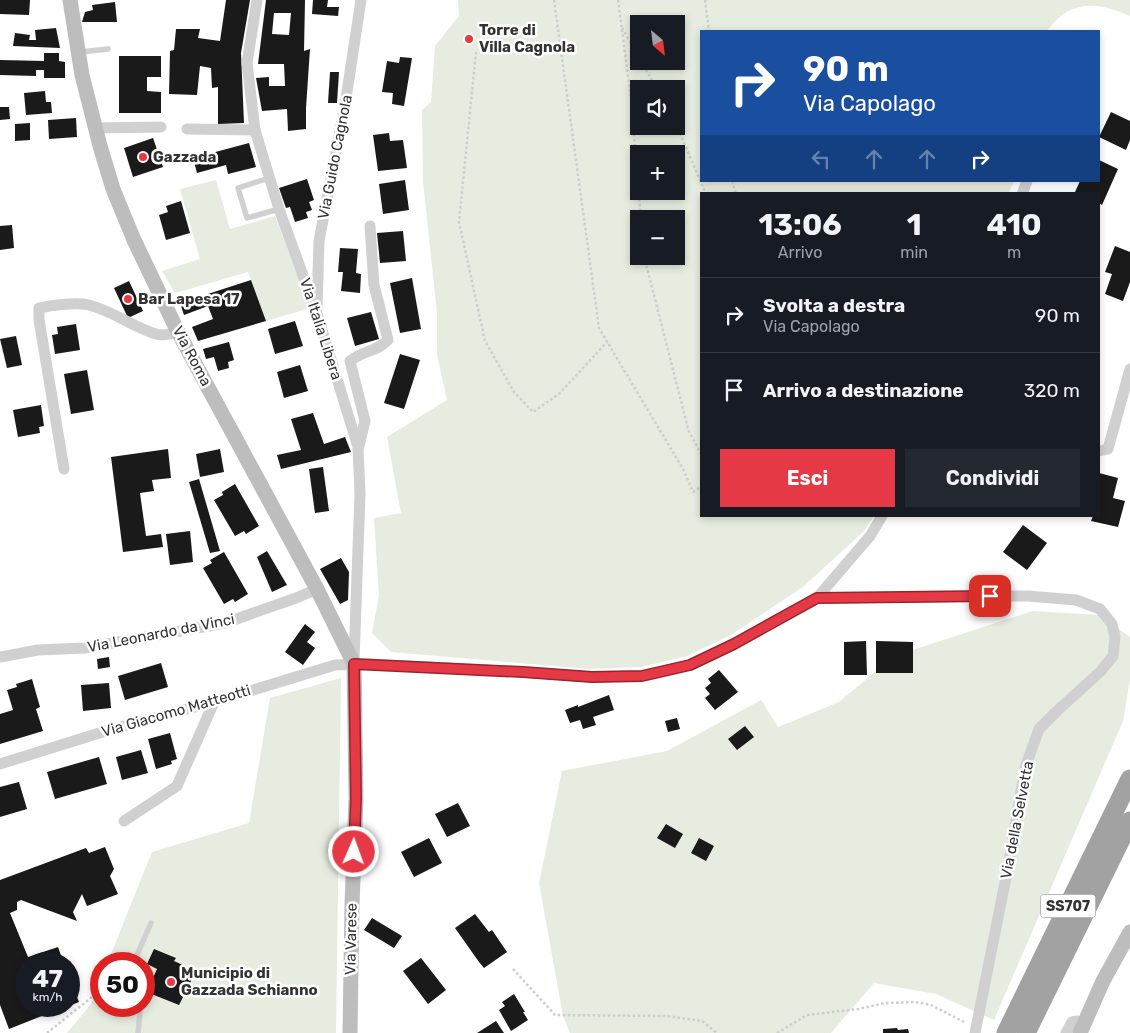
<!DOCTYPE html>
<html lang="it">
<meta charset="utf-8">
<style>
body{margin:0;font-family:Rubik,sans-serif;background:#242831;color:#f1f3f6;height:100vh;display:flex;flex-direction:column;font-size:19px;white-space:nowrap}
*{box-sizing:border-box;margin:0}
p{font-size:16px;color:#9ea1a6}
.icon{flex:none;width:28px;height:28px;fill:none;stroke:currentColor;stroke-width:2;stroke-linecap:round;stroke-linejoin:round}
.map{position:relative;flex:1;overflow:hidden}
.sheet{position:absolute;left:700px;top:192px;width:400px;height:325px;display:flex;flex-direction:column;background:#171b24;border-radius:0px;box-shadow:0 2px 8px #0003}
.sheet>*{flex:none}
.banner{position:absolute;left:700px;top:30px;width:400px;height:152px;border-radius:0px;box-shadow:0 2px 8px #0003;background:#1a4fa0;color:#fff;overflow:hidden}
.needle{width:32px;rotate:152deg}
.fabs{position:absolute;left:630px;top:15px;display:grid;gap:10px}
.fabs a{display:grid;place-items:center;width:55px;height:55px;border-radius:0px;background:#171b24;box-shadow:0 2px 8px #0003;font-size:25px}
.speed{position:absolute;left:15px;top:952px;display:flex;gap:10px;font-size:25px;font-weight:700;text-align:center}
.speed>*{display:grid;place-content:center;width:65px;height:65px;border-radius:50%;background:#171b24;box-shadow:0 2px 8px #0003;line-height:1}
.speed small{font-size:12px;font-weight:400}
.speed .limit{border:8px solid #d22;background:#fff;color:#111}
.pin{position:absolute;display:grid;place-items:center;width:42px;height:42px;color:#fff;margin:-21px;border-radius:10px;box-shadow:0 2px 8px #0006}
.me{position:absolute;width:55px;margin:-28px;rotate:2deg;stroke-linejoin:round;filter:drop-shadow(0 0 4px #0008)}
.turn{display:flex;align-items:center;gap:18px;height:105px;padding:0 20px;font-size:22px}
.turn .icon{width:65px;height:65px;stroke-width:2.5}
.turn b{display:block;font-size:35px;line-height:42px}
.lanes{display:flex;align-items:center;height:48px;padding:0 20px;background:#0003;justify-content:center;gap:25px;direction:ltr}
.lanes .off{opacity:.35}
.eta{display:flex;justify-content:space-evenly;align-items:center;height:85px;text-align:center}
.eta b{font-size:30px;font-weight:700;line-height:35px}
.primary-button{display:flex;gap:10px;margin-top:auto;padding:10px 20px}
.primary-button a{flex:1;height:58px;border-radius:0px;background:#e63946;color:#fff;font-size:20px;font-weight:700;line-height:58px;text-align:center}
.primary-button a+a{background:#242831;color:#f1f3f6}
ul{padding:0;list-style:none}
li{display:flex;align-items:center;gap:15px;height:75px;padding:0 20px;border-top:1px solid #363941}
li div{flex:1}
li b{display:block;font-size:19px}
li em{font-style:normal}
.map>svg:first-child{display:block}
</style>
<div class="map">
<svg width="1130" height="1033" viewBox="0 0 1130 1033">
<rect width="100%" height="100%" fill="#fff"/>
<g fill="#e6ecdf" fill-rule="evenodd">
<path d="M458,0H1130V16C1096,1 1069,0 1047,31H701V181H1014L1008,194H701V516H874L864,531L803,587L731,635L687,656L641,667L590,669L391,652L372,633L379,595L374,518L401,513L387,437L447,400L437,355V313L423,181L422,110L431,102L435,46L459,16ZM639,24H676V61H639ZM639,89H676V126H639ZM639,154H676V191H639ZM639,219H676V256H639Z"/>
<path d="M216,180L230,229L275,216L310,308L266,321L248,272L175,293L162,271L200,259L180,189Z"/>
<path d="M1033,611L1099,615L1130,637V680L1123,721L994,1020L936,994L874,983L831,1033H570L563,1016L539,883L562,771L667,751L761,700L778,727L839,702L894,656Z"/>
<path d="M341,678L336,1033H67L91,1004L101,979V1006H144V964H107L152,852L249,823L270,698Z"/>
</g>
<g fill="#1a1a1a" fill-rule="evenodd">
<path d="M0,0H30L29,15L0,14Z"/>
<path d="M226,0H250L241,53L244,123L218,124V87L212,88L211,68L200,66L197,95L169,94L170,51L174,50L176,29H200L198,38L220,41Z"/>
<path d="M266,0H305L304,51L310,49L306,108V129L288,131L287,109L262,111L256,78L269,77V86H285L284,64H258ZM274,13H291L289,35L272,34Z"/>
<path d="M313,0H328L327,7H339L338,16L312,14Z"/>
<path d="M115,2L117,22H82L85,12L93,10L92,5Z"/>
<path d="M56,28L60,48L13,46L15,33L30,35L29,40H36L35,30Z"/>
<path d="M465,36H473V42L465,43Z"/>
<path d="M44,53H59V61L65,62V78H44V70H36V76L0,75V60L44,61Z"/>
<path d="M119,56H161V77H147V91L161,92V113H119Z"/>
<path d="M400,57L412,58L404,106L392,104L393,93L382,92L387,61L399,63Z"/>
<path d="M330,72H339L337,103H328Z"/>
<path d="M45,91L46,102H51L52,113L26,115L24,93Z"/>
<path d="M0,107H9L10,119L0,120Z"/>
<path d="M1111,112L1130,121V140L1126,150L1099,137Z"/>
<path d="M76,118L77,137L49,139L48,120Z"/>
<path d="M30,123V140L15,141V124Z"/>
<path d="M389,133L390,141L403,140L407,168L378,171L373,135Z"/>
<path d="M153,138L163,167L133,177L124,148Z"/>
<path d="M249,143L256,167L228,174L226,165L197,173L193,158Z"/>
<path d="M1099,160L1118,169L1102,205L1099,203V194L1075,192L1080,181H1099Z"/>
<path d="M307,179L314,200L309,202L312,210L306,212L308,218L295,222L290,207L286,208L279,188Z"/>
<path d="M405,180L409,210L383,214L379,184Z"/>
<path d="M181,201L190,233L166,240L159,215L168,212L166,206Z"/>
<path d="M12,225L14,248L0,250V226Z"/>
<path d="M403,231L406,261L380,263L377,233Z"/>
<path d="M1115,246L1130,252V282L1123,301L1105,294L1112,274L1105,272Z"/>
<path d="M340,248L358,249L356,273L361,274L360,293L341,291L343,272H338Z"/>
<path d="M412,278L421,329L400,333L390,283Z"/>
<path d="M251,280L266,321L198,341L192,327L213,319L208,306L184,315L180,303Z"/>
<path d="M129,281L143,311L128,318L114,288Z"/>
<path d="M371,312L379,339L355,346L347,318Z"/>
<path d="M295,321L303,346L275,354L268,329Z"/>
<path d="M76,324L80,350L55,354L52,335L58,334L57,327Z"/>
<path d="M16,336L22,365L7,368L0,339Z"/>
<path d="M229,342L234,360L228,362L229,368L218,371L214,357L206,359L203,349Z"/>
<path d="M400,354L420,360L404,409L384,403Z"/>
<path d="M300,365L308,391L284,398L277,372Z"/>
<path d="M87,370L94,410L71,414L64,374Z"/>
<path d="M41,405L44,426L39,427L40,433L18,437L13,410Z"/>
<path d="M313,413L324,444L345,437L351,452L281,469L277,455L301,450L291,419Z"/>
<path d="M168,449L171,478L152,480L154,491L140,493L146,536L161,534L163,547L123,552L111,457Z"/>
<path d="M220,449L224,472L200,477L196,454Z"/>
<path d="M323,467L329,511L315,513L309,469Z"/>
<path d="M1099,473L1118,478L1113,498L1125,501L1118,527L1091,521L1093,516H1099Z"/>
<path d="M199,479L220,551L210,553L189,482Z"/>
<path d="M235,484L259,526L246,534L244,531L235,536L214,500L223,495L222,492Z"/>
<path d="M1023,525L1047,543L1027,570L1003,552Z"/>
<path d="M190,531L193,562L170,565L166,534Z"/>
<path d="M267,551L287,585L272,592L257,557Z"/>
<path d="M224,552L248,594L235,602L233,599L224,604L203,568L212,563L210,560Z"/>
<path d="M341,558L349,572L348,600L340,604L320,569Z"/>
<path d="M305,624L315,632L307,642L315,648L303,665L285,652Z"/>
<path d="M866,641L867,675H844V642Z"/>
<path d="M876,641L913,642V673H876Z"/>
<path d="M109,657L110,667L98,669L97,659Z"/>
<path d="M161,663L168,687L125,700L118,676Z"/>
<path d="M719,670L738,692L715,710L705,698L710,694L705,688L711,683L708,679Z"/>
<path d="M32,679L40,707L36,709L43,731L0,744V714L13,710L7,690L17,687L16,684Z"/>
<path d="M109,683L111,708L83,711L81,685Z"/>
<path d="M609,695L614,710L593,717L596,725L583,729L580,720L570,723L565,710L578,705V707Z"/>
<path d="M677,718L680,729L668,732L665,721Z"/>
<path d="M745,726L754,737L737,750L728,739Z"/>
<path d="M170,733L177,759L171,761L172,764L156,769L148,739Z"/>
<path d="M141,750L148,773L122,780L116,757Z"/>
<path d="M99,757L107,784L55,799L47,772Z"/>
<path d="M19,782L27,809L0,817V787Z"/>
<path d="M458,803L470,826L447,837L435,814Z"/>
<path d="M666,824L683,834L675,848L657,838Z"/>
<path d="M429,838L442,863L414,877L401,852Z"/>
<path d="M699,838L714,846L706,861L691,853Z"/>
<path d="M105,847L114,869L110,876L118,894L87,906L82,894L73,912L77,921L21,900L17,902V910L10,913L28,957L58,947L64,964H26V1006H67L9,1029L0,1005V880L86,848L89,853Z"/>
<path d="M475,914L489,932L492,930L507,952L484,968L479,962L455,928Z"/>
<path d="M372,918L402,936L394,948L364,930Z"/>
<path d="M154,949L176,958L174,961L196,971L179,1005L144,991V979L152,980L157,969L147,964Z"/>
<path d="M421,958L446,990L428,1004L403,971Z"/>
<path d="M69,977L79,1002L69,1006Z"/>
<path d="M514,994L525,1012H523L528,1020L511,1031L499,1010L505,1006L502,1002Z"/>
<path d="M496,1021L504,1033H477Z"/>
<path d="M897,1028L898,1030L908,1029L909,1033H883V1029Z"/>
</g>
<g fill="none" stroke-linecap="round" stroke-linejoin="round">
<g stroke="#cdcdcd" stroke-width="2.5" stroke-dasharray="2.5 2.5" stroke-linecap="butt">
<path d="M554,0L599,328L683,469L693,492L701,487"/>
<path d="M618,0L631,99L641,219"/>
<path d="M705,0L709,31"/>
<path d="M622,28L639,57"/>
<path d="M476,52L459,222L485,341L514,392L533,412L559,394L607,342"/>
<path d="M641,61L657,89"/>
<path d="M676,124L706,194"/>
<path d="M732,181L736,194"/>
<path d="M644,256L689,432L701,454"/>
<path d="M513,969L555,1015L667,1016L702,1021L717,1033"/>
<path d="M47,1033L92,997L101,994"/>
<path d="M777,1033L807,1015L859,1009L885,1003L915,1002L931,1005L966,1023"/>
</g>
<g stroke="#d0d0d0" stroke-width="5.5">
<path d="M80,52L108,49"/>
<path d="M269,178L238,188L247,218L279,209"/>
<path d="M133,964L151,923"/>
<path d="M136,1006L140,1012L138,1033"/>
</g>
<g stroke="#d0d0d0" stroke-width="11">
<path d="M257,0L247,63L255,130L279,209L317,314L358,447L360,494L354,660"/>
<path d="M95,128L161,127"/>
<path d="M187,129L255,130"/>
<path d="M1022,194L1027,181"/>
<path d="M317,308L319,241L345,105L361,0"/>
<path d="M359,446L365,421L350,361C363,350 377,352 388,340L374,285L370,226"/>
<path d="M1099,451L1108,449L1130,369"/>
<path d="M64,469L39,320V308C52,305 77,302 89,305C113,311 133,327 156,334C163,336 171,334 178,332"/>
<path d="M817,598L1028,596L1076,600L1100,609L1112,624L1115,637L1113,656L1100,672L1057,711L1039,729L1025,768L1008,867L975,1033"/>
<path d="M0,657L38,650L85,648L225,623L296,598L317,589"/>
<path d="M0,764L109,730L214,702L335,665L369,664L523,672L592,677L642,676L690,665L734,644L817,598L870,536L882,516"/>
<path d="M124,821L177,786L214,702"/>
<path d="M1066,1033L1072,1022L1077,1021L1083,1023"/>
</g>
<g stroke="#bdbdbd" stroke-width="15">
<path d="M70,0L82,75L100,146L113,189L134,240L178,332L317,589L354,664L356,798L352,905L350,1033"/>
<path d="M1080,1033L1103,981L1130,932"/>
</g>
<g stroke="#a2a2a2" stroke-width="19">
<path d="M1006,1033L1130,779"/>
<path d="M1026,1033L1130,821"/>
</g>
</g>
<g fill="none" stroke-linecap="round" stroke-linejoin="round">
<defs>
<path id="route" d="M354,852L356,798L354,664L523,672L592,677L642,676L690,665L734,644L817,598L990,596"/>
</defs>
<use href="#route" stroke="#96252e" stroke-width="12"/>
<use href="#route" stroke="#e63946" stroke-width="9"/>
</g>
<g fill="#e63946" stroke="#fff" stroke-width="2">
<circle cx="469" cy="39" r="5"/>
<circle cx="143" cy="157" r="5"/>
<circle cx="128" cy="299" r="5"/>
<circle cx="171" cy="982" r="5"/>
</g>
<g text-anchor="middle" stroke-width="5" stroke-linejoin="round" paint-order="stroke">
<rect fill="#fff" stroke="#707070" stroke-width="1" x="1040.5" y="894.5" width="55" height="23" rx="4"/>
<g font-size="14" font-weight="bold" fill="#333">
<text x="1068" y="911">SS707</text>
</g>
<g font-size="15" font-weight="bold" fill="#333" stroke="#fff" text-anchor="start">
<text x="479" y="35">Torre di<tspan x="479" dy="17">Villa Cagnola</tspan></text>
<text x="153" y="162">Gazzada</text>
<text x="138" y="304">Bar Lapesa 17</text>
<text x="181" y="978">Municipio di<tspan x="181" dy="17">Gazzada Schianno</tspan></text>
</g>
<g font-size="15" fill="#333" stroke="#fff">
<text transform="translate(335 157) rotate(-79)" y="5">Via Guido Cagnola</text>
<text transform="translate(321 329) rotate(72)" y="5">Via Italia Libera</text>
<text transform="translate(192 356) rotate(62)" y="5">Via Roma</text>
<text transform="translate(161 633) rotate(-11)" y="5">Via Leonardo da Vinci</text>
<text transform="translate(176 711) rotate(-16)" y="5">Via Giacomo Matteotti</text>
<text transform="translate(1017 820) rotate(-79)" y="5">Via della Selvetta</text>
<text transform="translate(351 939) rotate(-89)" y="5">Via Varese</text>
</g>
</g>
</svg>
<div class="fabs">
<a><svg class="needle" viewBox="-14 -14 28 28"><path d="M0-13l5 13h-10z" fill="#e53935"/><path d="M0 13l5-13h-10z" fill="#9ea1a6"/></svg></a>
<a><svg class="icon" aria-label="sound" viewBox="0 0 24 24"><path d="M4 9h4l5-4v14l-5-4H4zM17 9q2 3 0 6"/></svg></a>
<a>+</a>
<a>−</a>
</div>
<div class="speed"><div>47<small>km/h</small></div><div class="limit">50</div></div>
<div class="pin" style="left:990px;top:596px;background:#d93025"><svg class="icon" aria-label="arrive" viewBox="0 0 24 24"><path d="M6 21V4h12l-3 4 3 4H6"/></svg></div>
<svg class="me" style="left:354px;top:852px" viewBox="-20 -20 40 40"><circle r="17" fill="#e63946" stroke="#fff" stroke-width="3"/><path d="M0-11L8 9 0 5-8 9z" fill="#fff"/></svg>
<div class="banner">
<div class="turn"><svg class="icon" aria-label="right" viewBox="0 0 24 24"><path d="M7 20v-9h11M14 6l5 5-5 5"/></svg><div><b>90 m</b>Via Capolago</div></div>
<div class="lanes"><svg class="icon off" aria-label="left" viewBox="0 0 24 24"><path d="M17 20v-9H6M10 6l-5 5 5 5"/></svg><svg class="icon off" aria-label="ahead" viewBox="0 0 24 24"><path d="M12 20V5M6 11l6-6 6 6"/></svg><svg class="icon off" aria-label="ahead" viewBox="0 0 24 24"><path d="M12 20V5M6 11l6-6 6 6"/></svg><svg class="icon" aria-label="right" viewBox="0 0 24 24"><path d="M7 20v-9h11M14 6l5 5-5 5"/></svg></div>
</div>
<section class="sheet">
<div class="eta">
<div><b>13:06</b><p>Arrivo</p></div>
<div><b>1</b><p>min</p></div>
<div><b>410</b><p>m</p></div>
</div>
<ul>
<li><svg class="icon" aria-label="right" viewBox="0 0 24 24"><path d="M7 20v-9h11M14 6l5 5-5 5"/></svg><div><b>Svolta a destra</b><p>Via Capolago</p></div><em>90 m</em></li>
<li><svg class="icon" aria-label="arrive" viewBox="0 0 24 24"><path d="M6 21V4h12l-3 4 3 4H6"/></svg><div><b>Arrivo a destinazione</b></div><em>320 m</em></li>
</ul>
<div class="primary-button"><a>Esci</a><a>Condividi</a></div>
</section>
</div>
